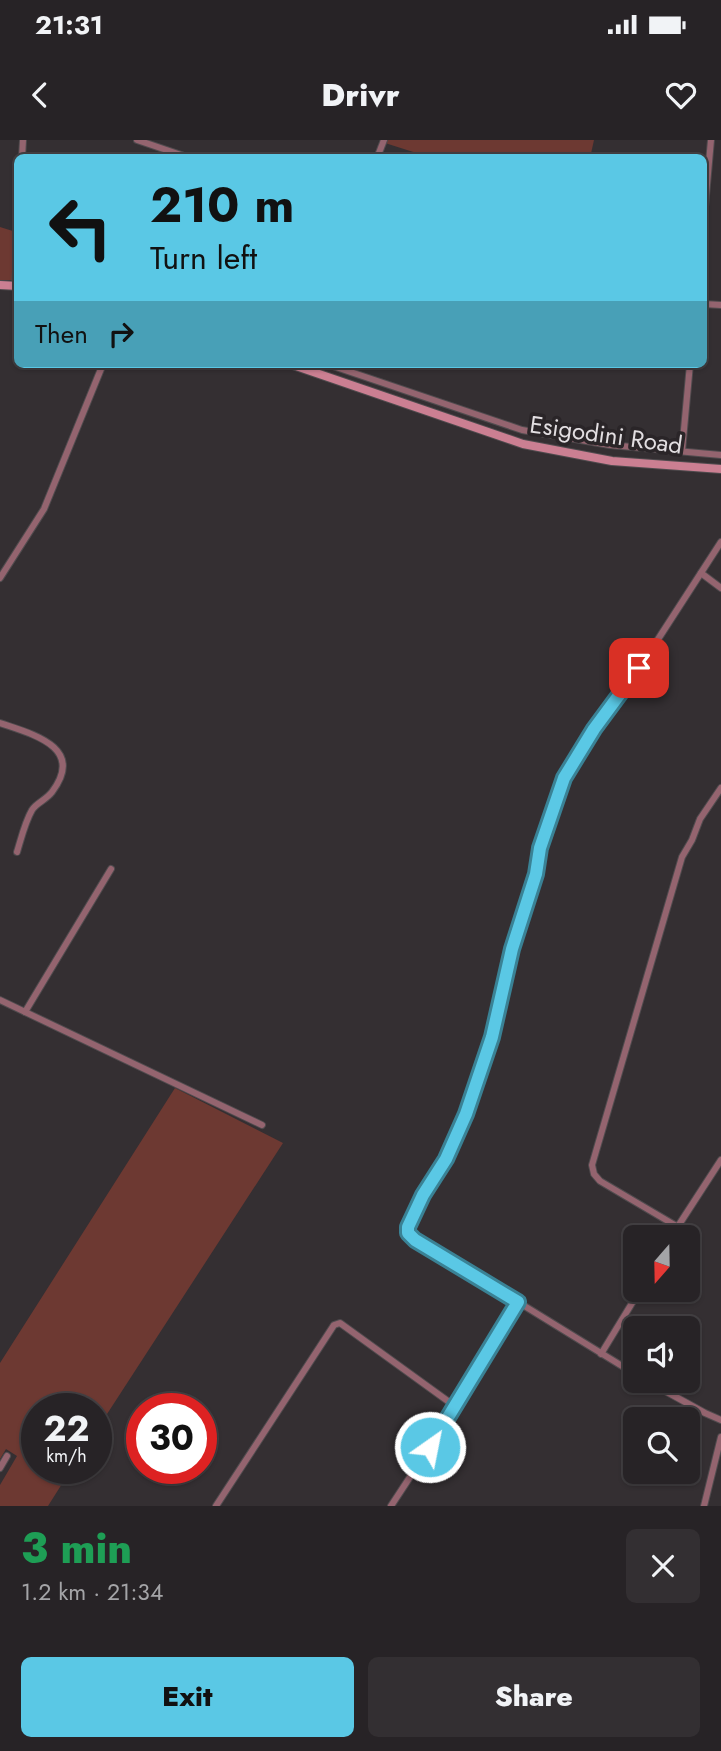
<!DOCTYPE html>
<meta charset="utf-8">
<style>
body{margin:0;font-family:Jost,sans-serif;background:#332f32;color:#f1f3f6;height:100vh;display:flex;flex-direction:column;font-size:26px;white-space:nowrap}
*{box-sizing:border-box;margin:0}
p{font-size:23px;color:#a4a4a7}
.icon{flex:none;width:38px;height:38px;fill:none;stroke:currentColor;stroke-width:2;stroke-linecap:round;stroke-linejoin:round}
.map{position:relative;height:1366px;overflow:hidden}
.details{display:flex;flex-direction:column;background:#272326;flex:1}
.details>*{flex:none}
.top-card{position:absolute;left:14px;top:14px;width:693px;height:214px;border-radius:10px;box-shadow:0 2px 5px #0004,0 0 0 2px #434043;background:#5ac8e5;color:#111;overflow:hidden}
.needle{width:46px;rotate:200deg}
.tools{position:absolute;left:623px;top:1085px;display:grid;gap:14px}
.tools a{display:grid;place-items:center;width:77px;height:77px;border-radius:10px;background:#272326;box-shadow:0 2px 5px #0004,0 0 0 2px #434043;font-size:35px}
.speed{position:absolute;left:21px;top:1253px;display:flex;gap:14px;font-size:35px;font-weight:700;text-align:center}
.speed>*{display:grid;place-content:center;width:91px;height:91px;border-radius:50%;background:#272326;box-shadow:0 2px 5px #0004,0 0 0 2px #434043;line-height:1}
.speed small{font-size:18px;font-weight:400}
.speed .limit{border:10px solid #d22;background:#fff;color:#111}
.pin{position:absolute;display:grid;place-items:center;width:60px;height:60px;color:#fff;margin:-30px;border-radius:14px;box-shadow:0 4px 10px #0006}
.me{position:absolute;width:77px;margin:-38px;rotate:33deg;stroke-linejoin:round;filter:drop-shadow(0 0 5px #0008)}
.turn{display:flex;align-items:center;gap:24px;height:147px;padding:0 21px;font-size:32px}
.turn .icon{width:91px;height:91px;stroke-width:2.5}
.turn b{display:block;font-size:49px;line-height:60px}
.then{display:flex;align-items:center;height:66px;padding:0 21px;background:#0003;gap:14px;font-size:26px}
.round{display:grid;place-items:center;flex:none;width:74px;height:74px;border-radius:10px;background:#332f32}
.overview{display:flex;align-items:center;justify-content:space-between;height:119px;padding:0 21px}
h1{font-size:42px;font-weight:800;line-height:52px;color:#1e9e55}
.button{display:flex;gap:14px;margin-top:auto;padding:14px 21px}
.button a{flex:1;height:80px;border-radius:10px;background:#5ac8e5;color:#111;font-size:28px;font-weight:800;line-height:80px;text-align:center}
.button a+a{background:#332f32;color:#f1f3f6}
.status{display:flex;justify-content:space-between;align-items:center;height:49px;padding:0 35px;background:#272326;direction:ltr}
.status svg{height:19px;fill:currentColor}
header{display:flex;justify-content:space-between;align-items:center;height:91px;padding:0 21px;background:#272326;font-size:32px;font-weight:800}
.map>svg:first-child{display:block}
</style>
<div class="status"><b>21:31</b><svg viewBox="0 0 49 12"><path d="M0 12V9h3v3zM5 12V6h3v6zM10 12V3h3v9zM15 12V0h3v12zM26 1h20v11H26zM47 4h2v5h-2z"/></svg></div>
<header><svg class="icon" aria-label="back" viewBox="0 0 24 24"><path d="M15 5l-7 7 7 7"/></svg>Drivr<svg class="icon" aria-label="heart" viewBox="0 0 24 24"><path d="M12 20l-8-8c-3-5 5-10 8-4 3-6 11-1 8 4z"/></svg></header>
<div class="map">
<svg width="721" height="1366" viewBox="0 0 721 1366">
<rect width="100%" height="100%" fill="#342f32"/>
<g fill="#6d3932">
<path d="M385,0H594L590,18L429,17L385,3Z"/>
<path d="M0,87L16,92L12,140H0Z"/>
<path d="M175,948L283,1003L96,1291V1269H37V1328H72L48,1366H0V1345L17,1316L6,1309L0,1319V1223Z"/>
</g>
<g fill="none" stroke-linecap="round" stroke-linejoin="round">
<defs>
<g id="minor">
<path d="M137,0L190,18"/>
<path d="M22,18L23,0"/>
<path d="M377,18L384,0"/>
<path d="M704,78L711,0"/>
<path d="M15,146L18,103"/>
<path d="M704,164L721,165"/>
<path d="M327,224L522,290L610,305L721,315"/>
<path d="M682,311L690,224"/>
<path d="M701,433L721,448"/>
<path d="M0,438L44,369L103,224"/>
<path d="M0,583C32,594 86,607 52,652C46,660 36,663 32,670C25,682 21,699 17,712"/>
<path d="M0,860L262,985"/>
<path d="M25,872L111,729"/>
<path d="M678,1087L600,1041L594,1034L592,1025L682,717L692,700L700,679L721,648"/>
<path d="M671,1097L721,1020"/>
<path d="M518,1162L415,1100L408,1093V1087L423,1055L446,1019L466,973L492,897L512,809L535,734L540,708L564,638L594,589L631,541L721,402"/>
<path d="M601,1214L640,1150"/>
<path d="M647,1241L705,1273L721,1280"/>
<path d="M0,1328L7,1316"/>
<path d="M216,1366L334,1185L340,1183L456,1267"/>
<path d="M391,1366L456,1267L518,1162L635,1234"/>
<path d="M704,1366L721,1297"/>
</g>
<g id="secondary">
<path d="M0,145L18,146"/>
<path d="M290,224L523,304L612,321L721,329"/>
</g>
</defs>
<use href="#minor" stroke="#504b4e" stroke-width="8"/>
<use href="#secondary" stroke="#504b4e" stroke-width="10"/>
<use href="#minor" stroke="#94646f" stroke-width="6"/>
<use href="#secondary" stroke="#cb7f92" stroke-width="8"/>
</g>
<g fill="none" stroke-linecap="round" stroke-linejoin="round">
<defs>
<path id="route" d="M430,1307L518,1162L415,1100L408,1093V1087L423,1055L446,1019L466,974L492,897L512,809L536,734L540,708L564,638L594,589L639,528"/>
</defs>
<use href="#route" stroke="#3a8295" stroke-width="18"/>
<use href="#route" stroke="#5ac8e5" stroke-width="12"/>
</g>
<g text-anchor="middle" stroke-width="7" stroke-linejoin="round" paint-order="stroke">
<g font-size="24" fill="#e2dee1" stroke="#2a2528">
<text transform="translate(606 295) rotate(8)" y="8">Esigodini Road</text>
</g>
</g>
</svg>
<div class="tools">
<a><svg class="needle" viewBox="-14 -14 28 28"><path d="M0-13l5 13h-10z" fill="#e53935"/><path d="M0 13l5-13h-10z" fill="#a4a4a7"/></svg></a>
<a><svg class="icon" aria-label="sound" viewBox="0 0 24 24"><path d="M4 9h4l5-4v14l-5-4H4zM17 9q2 3 0 6"/></svg></a>
<a><svg class="icon" aria-label="search" viewBox="0 0 24 24"><circle cx="10" cy="10" r="6"/><path d="M15 15l6 6"/></svg></a>
</div>
<div class="speed"><div>22<small>km/h</small></div><div class="limit">30</div></div>
<div class="pin" style="left:639px;top:528px;background:#d93025"><svg class="icon" aria-label="arrive" viewBox="0 0 24 24"><path d="M6 21V4h12l-3 4 3 4H6"/></svg></div>
<svg class="me" style="left:430px;top:1307px" viewBox="-20 -20 40 40"><circle r="17" fill="#5ac8e5" stroke="#fff" stroke-width="3"/><path d="M0-11L8 9 0 5-8 9z" fill="#fff"/></svg>
<div class="top-card">
<div class="turn"><svg class="icon" aria-label="left" viewBox="0 0 24 24"><path d="M17 20v-9H6M10 6l-5 5 5 5"/></svg><div><b>210 m</b>Turn left</div></div>
<div class="then">Then<svg class="icon" aria-label="right" viewBox="0 0 24 24"><path d="M7 20v-9h11M14 6l5 5-5 5"/></svg></div>
</div>
</div>
<section class="details">
<div class="overview"><div><h1>3 min</h1><p>1.2 km · 21:34</p></div><a class="round"><svg class="icon" aria-label="close" viewBox="0 0 24 24"><path d="M6 6l12 12M18 6L6 18"/></svg></a></div>
<div class="button"><a>Exit</a><a>Share</a></div>
</section>
